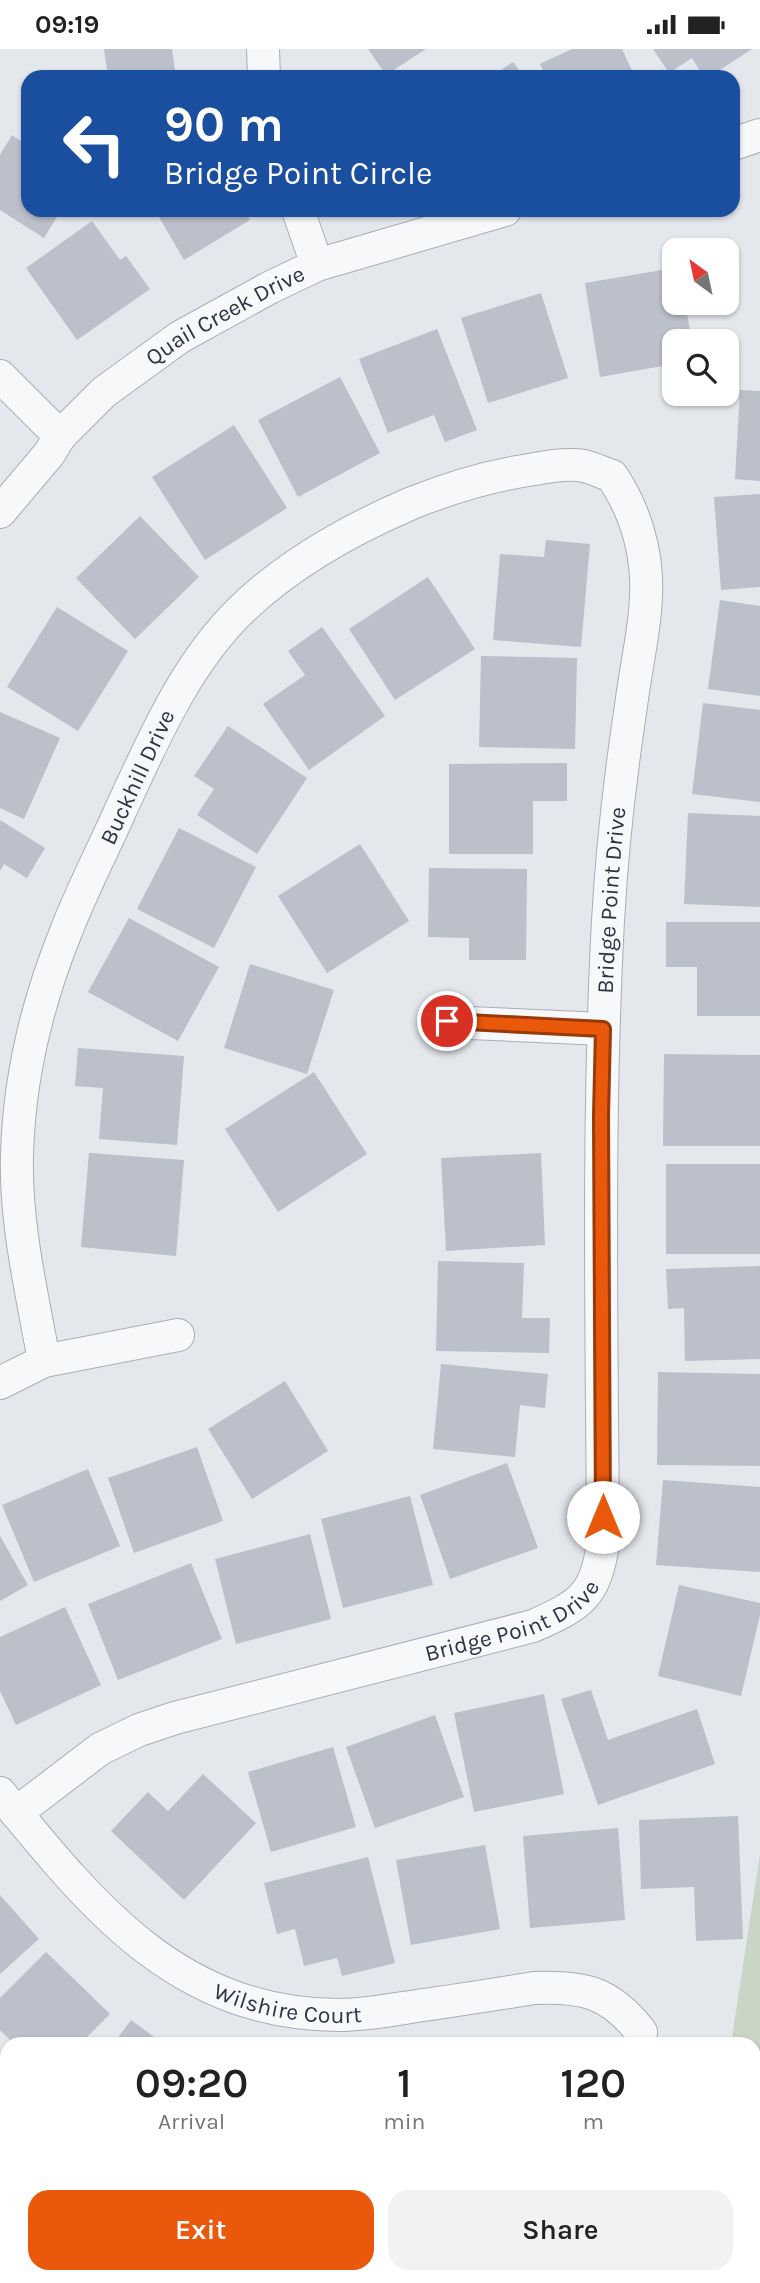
<!DOCTYPE html>
<style>
body{margin:0;font-family:Karla,sans-serif;background:#f2f2f2;color:#222;height:100vh;display:flex;flex-direction:column;font-size:26px;white-space:nowrap}
*{box-sizing:border-box;margin:0}
p{font-size:23px;color:#767676}
.icon{flex:none;width:38px;height:38px;fill:none;stroke:currentColor;stroke-width:2;stroke-linecap:round;stroke-linejoin:round}
.map{position:relative;flex:1;overflow:hidden}
.details{position:absolute;left:0px;top:1988px;width:761px;height:247px;display:flex;flex-direction:column;background:#fff;border-radius:21px 21px 0 0;box-shadow:0 2px 5px #0004}
.details>*{flex:none}
.top-card{position:absolute;left:21px;top:21px;width:719px;height:147px;border-radius:21px;box-shadow:0 2px 5px #0004;background:#1a4fa0;color:#fff;overflow:hidden}
.needle{width:46px;rotate:327deg}
.tools{position:absolute;left:662px;top:189px;display:grid;gap:14px}
.tools a{display:grid;place-items:center;width:77px;height:77px;border-radius:14px;background:#fff;box-shadow:0 2px 5px #0004;font-size:35px}
.pin{position:absolute;display:grid;place-items:center;width:60px;height:60px;color:#fff;margin:-30px;border:4px solid #fff;border-radius:50%;box-shadow:0 2px 7px #0007}
.me{position:absolute;width:77px;margin:-38px;rotate:0deg;stroke-linejoin:round;filter:drop-shadow(0 0 5px #0008)}
.turn{display:flex;align-items:center;gap:24px;height:147px;padding:0 28px;font-size:32px}
.turn .icon{width:91px;height:91px;stroke-width:2.5}
.turn b{display:block;font-size:49px;line-height:60px}
.eta{display:flex;justify-content:space-evenly;align-items:center;height:119px;text-align:center}
.eta b{font-size:42px;font-weight:600;line-height:49px}
.button{display:flex;gap:14px;margin-top:auto;padding:14px 28px}
.button a{flex:1;height:80px;border-radius:21px;background:#ea580c;color:#fff;font-size:28px;font-weight:600;line-height:80px;text-align:center}
.button a+a{background:#f2f2f2;color:#222}
.status{display:flex;justify-content:space-between;align-items:center;height:49px;padding:0 35px;background:#fff;direction:ltr}
.status svg{height:19px;fill:currentColor}
.map>svg:first-child{display:block}
</style>
<div class="status"><b>09:19</b><svg viewBox="0 0 49 12"><path d="M0 12V9h3v3zM5 12V6h3v6zM10 12V3h3v9zM15 12V0h3v12zM26 1h20v11H26zM47 4h2v5h-2z"/></svg></div>
<div class="map">
<svg width="760" height="2234" viewBox="0 0 760 2234">
<rect width="100%" height="100%" fill="#e4e7ec"/>
<path fill="#c9d6c5" d="M760,1805V2037H754V1995H731Z"/>
<g fill="#bbc0ca">
<path d="M104,0H172L176,28H108Z"/>
<path d="M368,0H426L386,26Z"/>
<path d="M572,0H622L635,28H546L540,15Z"/>
<path d="M653,0H752L709,28H704L692,9L669,24Z"/>
<path d="M513,13L524,28H490Z"/>
<path d="M12,86L28,97V161H61L44,189L0,161V106Z"/>
<path d="M155,161H244L250,171L184,211Z"/>
<path d="M92,172L120,211L126,207L150,240L77,291L26,219Z"/>
<path d="M674,219V254H685L692,292H674V315L600,328L585,234Z"/>
<path d="M541,244L568,329L488,354L461,269Z"/>
<path d="M437,280L477,381L445,393L434,366L388,384L359,310Z"/>
<path d="M340,328L380,404L298,448L258,371Z"/>
<path d="M740,341L760,342V432L735,430Z"/>
<path d="M234,376L287,459L205,511L152,428Z"/>
<path d="M760,445V538L721,541L714,448Z"/>
<path d="M140,467L199,528L135,590L76,529Z"/>
<path d="M546,491L590,495L581,598L493,591L500,505L544,508Z"/>
<path d="M428,528L475,600L395,651L349,580Z"/>
<path d="M720,551L760,557V647L708,640Z"/>
<path d="M57,558L128,602L78,682L7,638Z"/>
<path d="M322,578L385,667L309,721L263,655L305,626L288,602Z"/>
<path d="M481,607L577,609L575,700L479,698Z"/>
<path d="M703,654L760,661V753L692,745Z"/>
<path d="M0,663L60,689L24,770L0,759Z"/>
<path d="M228,677L307,729L257,805L197,766L214,740L194,727Z"/>
<path d="M567,714V752H533V805H449V715Z"/>
<path d="M688,764L760,767V858L684,855Z"/>
<path d="M0,771L45,799L27,829L4,815L0,822Z"/>
<path d="M179,779L256,818L214,899L137,860Z"/>
<path d="M360,795L409,872L327,924L278,847Z"/>
<path d="M429,819L527,820L526,911H469V889L428,888Z"/>
<path d="M129,869L219,918L178,992L88,943Z"/>
<path d="M666,873H760V967H697V918H666Z"/>
<path d="M250,915L334,941L307,1025L224,999Z"/>
<path d="M78,999L184,1007L177,1096L99,1090L103,1039L75,1037Z"/>
<path d="M664,1005L760,1006V1097H663Z"/>
<path d="M314,1023L367,1105L278,1163L225,1080Z"/>
<path d="M89,1104L184,1111L176,1207L81,1198Z"/>
<path d="M541,1104L545,1196L446,1202L441,1109Z"/>
<rect x="666" y="1115" width="94" height="90"/>
<path d="M438,1212L524,1214L522,1269H550L549,1304L436,1302Z"/>
<path d="M760,1217V1310L685,1312L684,1259L668,1260L666,1220Z"/>
<path d="M441,1315L548,1325L545,1359L520,1356L515,1408L433,1400Z"/>
<path d="M658,1323L760,1325V1417L657,1416Z"/>
<path d="M285,1332L328,1402L252,1450L208,1380Z"/>
<path d="M197,1398L223,1472L134,1504L108,1429Z"/>
<path d="M507,1414L538,1499L450,1530L420,1446Z"/>
<path d="M88,1420L120,1497L34,1533L2,1456Z"/>
<path d="M663,1431L760,1438V1523L656,1516Z"/>
<path d="M410,1447L433,1536L343,1559L321,1470Z"/>
<path d="M310,1485L331,1570L236,1595L215,1510Z"/>
<path d="M0,1487L28,1536L0,1552Z"/>
<path d="M191,1514L222,1590L118,1631L88,1555Z"/>
<path d="M679,1536L760,1554V1566L741,1647L658,1627Z"/>
<path d="M65,1558L101,1636L16,1676L0,1642V1588Z"/>
<path d="M591,1641L608,1691L697,1660L715,1715L598,1756L561,1650Z"/>
<path d="M544,1645L564,1745L474,1763L454,1664Z"/>
<path d="M435,1666L464,1748L375,1779L346,1698Z"/>
<path d="M333,1698L356,1778L271,1803L248,1723Z"/>
<path d="M203,1725L256,1774L184,1851L111,1782L148,1743L168,1762Z"/>
<path d="M738,1767L743,1890L696,1892L694,1838L641,1840L639,1771Z"/>
<path d="M618,1779L625,1871L530,1879L523,1787Z"/>
<path d="M485,1796L500,1880L411,1896L396,1811Z"/>
<path d="M368,1808L395,1914L342,1927L337,1909L304,1917L295,1880L277,1885L264,1834Z"/>
<path d="M0,1846L39,1890L0,1925Z"/>
<path d="M46,1903L110,1965L80,1995H14L0,1981V1949Z"/>
<path d="M131,1971L164,1995H113Z"/>
</g>
<g fill="none" stroke-linecap="round" stroke-linejoin="round">
<defs>
<g id="minor">
<path d="M263,0L264,28"/>
<path d="M733,95L760,86"/>
<path d="M298,161L317,216"/>
<path d="M0,327L60,387"/>
<path id="s1" d="M0,463L49,405L60,387L104,343L180,288L269,239L317,216L505,161"/>
<path d="M447,973L603,980"/>
<path d="M0,1334L44,1312L178,1286"/>
<path id="s2" d="M0,1744C93,1858 178,1965 339,1966C367,1966 396,1960 423,1956C460,1951 497,1945 534,1939C584,1937 610,1943 641,1983"/>
<path id="s3" d="M16,1764L100,1700L139,1681L175,1669L533,1577C580,1556 595,1548 603,1495C602,1287 597,1079 608,872C612,800 620,729 631,657C636,615 648,570 646,528C644,492 632,457 612,427C603,424 593,419 584,417C568,414 550,417 535,420C492,426 452,438 412,454C351,480 290,514 242,560C186,614 154,689 122,758C104,799 83,839 67,880C38,951 19,1030 17,1106C15,1175 32,1244 44,1312"/>
</g>
<g id="tertiary">
<path d="M754,2123L760,2121"/>
<path d="M754,2189L760,2188"/>
<path d="M427,2234L441,2228"/>
<path d="M599,2234L618,2228"/>
</g>
<g id="secondary">
<path d="M0,2173L7,2183"/>
<path d="M38,2228L42,2234"/>
</g>
</defs>
<use href="#minor" stroke="#a9aeb7" stroke-width="34"/>
<use href="#tertiary" stroke="#a9aeb7" stroke-width="41"/>
<use href="#secondary" stroke="#a9aeb7" stroke-width="41"/>
<use href="#minor" stroke="#f7f8fa" stroke-width="32"/>
<use href="#tertiary" stroke="#f7f8fa" stroke-width="38"/>
<use href="#secondary" stroke="#fff" stroke-width="38"/>
</g>
<g fill="none" stroke-linecap="round" stroke-linejoin="round">
<defs>
<path id="route" d="M447,972L603,980L601,1067L603,1468"/>
</defs>
<use href="#route" stroke="#983908" stroke-width="18"/>
<use href="#route" stroke="#ea580c" stroke-width="12"/>
</g>
<g text-anchor="middle" stroke-width="5" stroke-linejoin="round" paint-order="stroke">
<g font-size="23" fill="#2b3445" stroke="#f4f6f9">
<text dy="8" stroke="none"><textPath href="#s1" startOffset="303">Quail Creek Drive</textPath></text>
<text transform="translate(137 728) rotate(-65)" y="8">Buckhill Drive</text>
<text dy="8" stroke="none"><textPath href="#s3" startOffset="1316">Bridge Point Drive</textPath></text>
<text dy="8" stroke="none"><textPath href="#s3" startOffset="539">Bridge Point Drive</textPath></text>
<text dy="8" stroke="none"><textPath href="#s2" startOffset="369">Wilshire Court</textPath></text>
</g>
</g>
</svg>
<div class="tools">
<a><svg class="needle" viewBox="-14 -14 28 28"><path d="M0-13l5 13h-10z" fill="#e53935"/><path d="M0 13l5-13h-10z" fill="#767676"/></svg></a>
<a><svg class="icon" aria-label="search" viewBox="0 0 24 24"><circle cx="10" cy="10" r="6"/><path d="M15 15l6 6"/></svg></a>
</div>
<div class="pin" style="left:447px;top:972px;background:#d93025"><svg class="icon" aria-label="arrive" viewBox="0 0 24 24"><path d="M6 21V4h12l-3 4 3 4H6"/></svg></div>
<svg class="me" style="left:603px;top:1468px" viewBox="-20 -20 40 40"><circle r="19" fill="#fff"/><path d="M0-13L10 11 0 6-10 11z" fill="#ea580c"/></svg>
<div class="top-card">
<div class="turn"><svg class="icon" aria-label="left" viewBox="0 0 24 24"><path d="M17 20v-9H6M10 6l-5 5 5 5"/></svg><div><b>90 m</b>Bridge Point Circle</div></div>
</div>
<section class="details">
<div class="eta">
<div><b>09:20</b><p>Arrival</p></div>
<div><b>1</b><p>min</p></div>
<div><b>120</b><p>m</p></div>
</div>
<div class="button"><a>Exit</a><a>Share</a></div>
</section>
</div>
